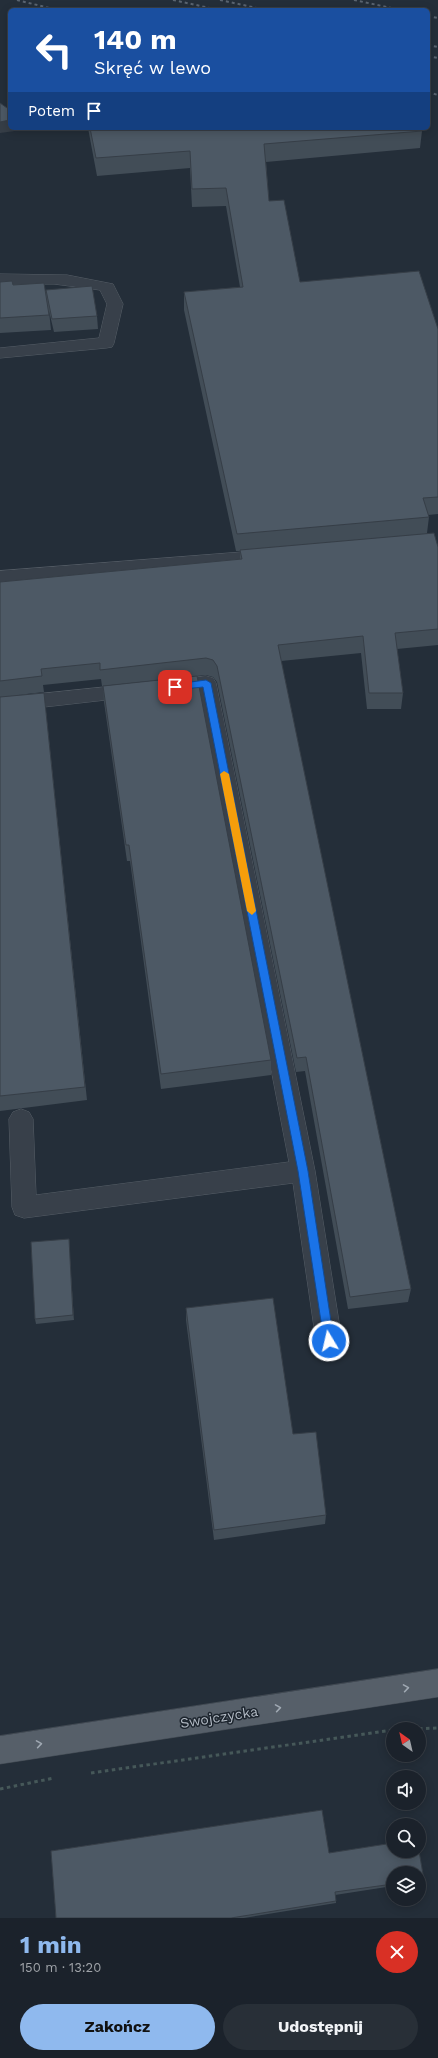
<!DOCTYPE html>
<html lang="pl">
<meta charset="utf-8">
<style>
body{margin:0;font-family:"Work Sans",sans-serif;background:#282f37;color:#f1f3f6;height:100vh;display:flex;flex-direction:column;font-size:15px;white-space:nowrap}
*{box-sizing:border-box;margin:0}
p{font-size:13px;color:#a0a4a9}
.icon{flex:none;width:22px;height:22px;fill:none;stroke:currentColor;stroke-width:2;stroke-linecap:round;stroke-linejoin:round}
.map{position:relative;height:1918px;overflow:hidden}
.panel{display:flex;flex-direction:column;background:#1b222b;flex:1}
.panel>*{flex:none}
.banner{position:absolute;left:8px;top:8px;width:422px;height:122px;border-radius:6px;box-shadow:0 2px 10px #0003,0 0 0 1px #393f47;background:#1a4fa0;color:#fff;overflow:hidden}
.needle{width:26px;rotate:326deg}
.fabs{position:absolute;left:386px;top:1722px;display:grid;gap:8px}
.fabs a{display:grid;place-items:center;width:40px;height:40px;border-radius:50%;background:#1b222b;box-shadow:0 2px 10px #0003,0 0 0 1px #393f47;font-size:20px}
.pin{position:absolute;display:grid;place-items:center;width:34px;height:34px;color:#fff;margin:-17px;border-radius:8px;box-shadow:0 2px 6px #0006}
.me{position:absolute;width:44px;margin:-22px;rotate:351deg;stroke-linejoin:round;filter:drop-shadow(0 0 3px #0008)}
.turn{display:flex;align-items:center;gap:14px;height:84px;padding:0 20px;font-size:18px}
.turn .icon{width:52px;height:52px;stroke-width:2.5}
.turn b{display:block;font-size:28px;line-height:34px}
.then{display:flex;align-items:center;height:38px;padding:0 20px;background:#0003;gap:8px;font-size:15px}
.round{display:grid;place-items:center;flex:none;width:42px;height:42px;border-radius:21px;background:#282f37}
.overview{display:flex;align-items:center;justify-content:space-between;height:68px;padding:0 20px}
h1{font-size:24px;font-weight:700;line-height:30px;color:#8fb9ee}
.action{display:flex;gap:8px;margin-top:auto;padding:8px 20px}
.action a{flex:1;height:46px;border-radius:24px;background:#8fb9ee;color:#111;font-size:16px;font-weight:700;line-height:46px;text-align:center}
.action a+a{background:#282f37;color:#f1f3f6}
.map>svg:first-child{display:block}
</style>
<div class="map">
<svg width="438" height="1918" viewBox="0 0 438 1918">
<rect width="100%" height="100%" fill="#242e39"/>
<g fill="none" stroke-linecap="round" stroke-linejoin="round">
<defs>
<g id="minor">
<path d="M0,274L67,275L113,284L123,304L114,343L112,347L106,348L0,358V348L99,338L107,304L100,290L54,284H0Z"/>
<path d="M269,550L276,551L278,556L276,561L77,579L0,585V571Z"/>
<path d="M206,676L213,678L216,683L315,1171L342,1341L338,1349L329,1353L320,1349L316,1341L293,1183L24,1218L15,1215L12,1207L9,1119L13,1112L21,1109L29,1112L33,1119L36,1195L289,1162L198,691L168,694L161,692L158,687L161,682Z"/>
<path d="M134,684L141,686L144,691L141,696L0,712V698Z"/>
</g>
<path id="major" d="M438,1669V1697L0,1764V1736Z"/>
</defs>
<use href="#minor" stroke="#565e67" stroke-width="1"/>
<use href="#major" stroke="#414952" stroke-width="1"/>
<g stroke="#465859" stroke-width="3" stroke-dasharray="3.5 3.5" stroke-linecap="butt">
<path d="M412,1729L438,1728"/>
<path d="M91,1773L393,1730"/>
<path d="M0,1789L54,1778"/>
</g>
<use href="#minor" fill="#38404a" fill-rule="evenodd"/>
<use href="#major" fill="#565f69" fill-rule="evenodd"/>
<g stroke="#5a6470" stroke-width="2" stroke-dasharray="3 3" stroke-linecap="butt">
<path d="M17,0L57,10"/>
<path d="M173,0L219,10"/>
<path d="M220,0L266,10"/>
<path d="M354,0L401,10"/>
<path d="M428,16L438,18"/>
<path d="M428,45L438,47"/>
<path d="M428,56L438,58"/>
<path d="M428,92L438,95"/>
</g>
</g>
<g fill="#424d57">
<path d="M88,128H421L422,131L420,148L266,162L269,201L300,282L438,329V514L428,515L429,517L427,533L438,547V645L397,649L403,693L401,709H367L361,653L281,661L411,1289L408,1302L348,1309L305,1071L296,1072L217,682L213,677L206,675L102,686L101,679L43,685L44,692L18,695L44,693L87,1100L0,1111V582L240,559V551H236L184,310V292L240,287L226,206L192,207L190,168L97,176Z"/>
<path d="M0,282L13,285L46,291L97,316L98,329L54,332L49,311L51,330L0,333Z"/>
<path d="M103,686L271,1060V1075L161,1089L130,861H127L104,702Z"/>
<path d="M69,1245L74,1320L36,1324L35,1319Z"/>
<path d="M186,1308L293,1434L326,1515L325,1524L214,1540L186,1320Z"/>
<path d="M322,1810L329,1853L393,1843V1851H419L424,1880L423,1882L419,1883V1873H393V1886L335,1895L336,1901V1903L244,1918H56L51,1851Z"/>
</g>
<g fill="#363e47">
<path d="M10,120V128H22V130L0,133V122Z"/>
<path d="M69,1239V1245L74,1320L73,1315Z"/>
</g>
<g fill="#4d5965" stroke="#363e47">
<path d="M0,103L10,110V120L0,122Z"/>
<path d="M90,128H421L422,131L264,144L269,201L284,200L300,282L419,271L438,329V497L423,498L429,517L237,534L184,292L243,287L226,188L192,189L190,151L96,158Z"/>
<path d="M12,281L13,285L44,283L49,315L0,318V282Z"/>
<path d="M92,286L97,316L52,319L46,290Z"/>
<path d="M434,533L438,547V629L395,633L403,693H369L363,636L278,645L411,1289L350,1297L306,1057L297,1058L217,666L213,660L206,658L100,670V663L41,669L42,676L0,681V582L242,559L240,550Z"/>
<path d="M197,676L271,1060L161,1074L129,845H126L103,686Z"/>
<path d="M44,693L85,1087L0,1096V697Z"/>
<path d="M69,1239L73,1315L35,1319L31,1242Z"/>
<path d="M273,1298L293,1434L316,1432L326,1515L214,1530L186,1308Z"/>
<path d="M322,1810L329,1853L393,1843V1851H419L424,1880H419V1873H393V1884L335,1892L336,1901L231,1918H56L51,1851Z"/>
</g>
<defs><path id="oneway-chevron" d="M-2-3.5L2.5 0L-2 3.5" fill="none" stroke-width="1.6" stroke-linecap="round" stroke-linejoin="round"/></defs>
<g stroke="#a0a9b3">
<use href="#oneway-chevron" transform="translate(406 1688) rotate(-9)"/>
<use href="#oneway-chevron" transform="translate(278 1708) rotate(-9)"/>
<use href="#oneway-chevron" transform="translate(39 1744) rotate(-9)"/>
</g>
<path fill="#1a73e8" stroke="#114b97" d="M206,680L211,683L308,1171L334,1341L333,1345L329,1346L326,1345L324,1341L298,1171L203,687L175,690L171,687L175,684Z"/>
<path fill="#f59e0b" d="M224,771L229,774L256,911L252,915L247,911L220,774Z"/>
<g text-anchor="middle" stroke-width="3" stroke-linejoin="round" paint-order="stroke">
<g font-size="14" fill="#b3bbc5" stroke="#1d252e">
<text transform="translate(219 1717) rotate(-9)" y="5">Swojczycka</text>
</g>
</g>
</svg>
<div class="fabs">
<a><svg class="needle" viewBox="-14 -14 28 28"><path d="M0-13l5 13h-10z" fill="#e53935"/><path d="M0 13l5-13h-10z" fill="#a0a4a9"/></svg></a>
<a><svg class="icon" aria-label="sound" viewBox="0 0 24 24"><path d="M4 9h4l5-4v14l-5-4H4zM17 9q2 3 0 6"/></svg></a>
<a><svg class="icon" aria-label="search" viewBox="0 0 24 24"><circle cx="10" cy="10" r="6"/><path d="M15 15l6 6"/></svg></a>
<a><svg class="icon" aria-label="layers" viewBox="0 0 24 24"><path d="M12 4l9 5-9 5-9-5zM3 14l9 5 9-5"/></svg></a>
</div>
<div class="pin" style="left:175px;top:687px;background:#d93025"><svg class="icon" aria-label="arrive" viewBox="0 0 24 24"><path d="M6 21V4h12l-3 4 3 4H6"/></svg></div>
<svg class="me" style="left:329px;top:1341px" viewBox="-20 -20 40 40"><circle r="17" fill="#1a73e8" stroke="#fff" stroke-width="3"/><path d="M0-11L8 9 0 5-8 9z" fill="#fff"/></svg>
<div class="banner">
<div class="turn"><svg class="icon" aria-label="left" viewBox="0 0 24 24"><path d="M17 20v-9H6M10 6l-5 5 5 5"/></svg><div><b>140 m</b>Skręć w lewo</div></div>
<div class="then">Potem<svg class="icon" aria-label="arrive" viewBox="0 0 24 24"><path d="M6 21V4h12l-3 4 3 4H6"/></svg></div>
</div>
</div>
<section class="panel">
<div class="overview"><div><h1>1 min</h1><p>150 m · 13:20</p></div><a class="round" style="background:#d93025;color:#fff"><svg class="icon" aria-label="close" viewBox="0 0 24 24"><path d="M6 6l12 12M18 6L6 18"/></svg></a></div>
<div class="action"><a>Zakończ</a><a>Udostępnij</a></div>
</section>
